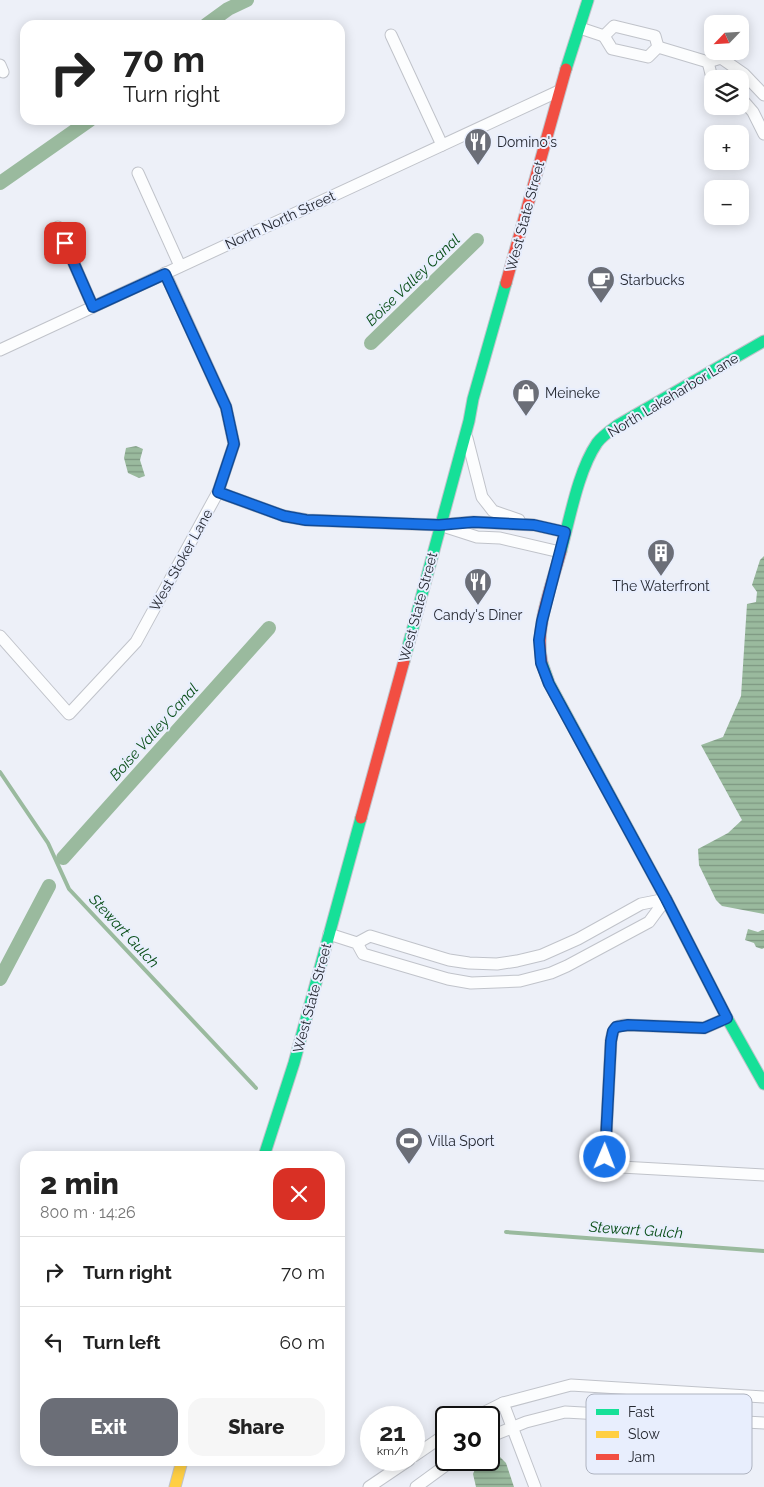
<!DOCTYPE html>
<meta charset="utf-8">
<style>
body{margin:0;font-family:Raleway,sans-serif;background:#f6f6f6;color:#222;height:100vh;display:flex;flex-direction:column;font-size:19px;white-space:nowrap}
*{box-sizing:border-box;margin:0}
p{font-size:16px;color:#767676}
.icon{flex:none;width:28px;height:28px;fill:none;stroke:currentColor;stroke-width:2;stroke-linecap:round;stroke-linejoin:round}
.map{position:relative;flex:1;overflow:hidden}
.sheet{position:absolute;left:20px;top:1151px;width:325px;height:315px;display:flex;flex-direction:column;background:#fff;border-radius:15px;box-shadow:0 2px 12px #0003}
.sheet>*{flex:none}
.hud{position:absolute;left:20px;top:20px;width:325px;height:105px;border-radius:15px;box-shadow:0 2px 12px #0003;background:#fff;color:#222;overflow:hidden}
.needle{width:32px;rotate:245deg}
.tools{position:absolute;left:704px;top:15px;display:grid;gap:10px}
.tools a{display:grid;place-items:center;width:45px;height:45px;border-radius:10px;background:#fff;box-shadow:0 2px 12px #0003;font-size:25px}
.speed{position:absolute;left:360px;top:1406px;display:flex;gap:10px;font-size:25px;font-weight:700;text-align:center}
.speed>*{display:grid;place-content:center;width:65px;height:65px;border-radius:50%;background:#fff;box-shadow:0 2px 12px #0003;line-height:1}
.speed small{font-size:12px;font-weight:400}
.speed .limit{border:2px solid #111;border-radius:8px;background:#fff;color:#111}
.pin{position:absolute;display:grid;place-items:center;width:42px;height:42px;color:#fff;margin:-21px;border-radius:10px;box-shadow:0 2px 8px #0006}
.me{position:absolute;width:55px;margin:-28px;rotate:1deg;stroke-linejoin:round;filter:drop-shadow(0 0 4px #0008)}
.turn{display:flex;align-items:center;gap:18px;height:105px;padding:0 20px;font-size:22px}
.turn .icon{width:65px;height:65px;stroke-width:2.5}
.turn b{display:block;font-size:35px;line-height:42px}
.round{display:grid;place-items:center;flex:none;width:52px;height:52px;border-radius:15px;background:#f6f6f6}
.overview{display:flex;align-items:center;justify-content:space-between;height:85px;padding:0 20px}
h1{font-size:30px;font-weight:800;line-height:38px}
.button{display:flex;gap:10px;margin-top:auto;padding:10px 20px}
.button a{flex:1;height:58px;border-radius:15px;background:#6b6e77;color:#fff;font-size:20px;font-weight:800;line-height:58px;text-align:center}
.button a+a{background:#f6f6f6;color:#222}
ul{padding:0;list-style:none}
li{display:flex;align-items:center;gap:15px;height:70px;padding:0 20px;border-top:1px solid #e0e0e0}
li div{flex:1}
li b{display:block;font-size:19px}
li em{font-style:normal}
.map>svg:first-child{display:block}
</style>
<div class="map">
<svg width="764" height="1487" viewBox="0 0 764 1487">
<defs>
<pattern id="water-rules" width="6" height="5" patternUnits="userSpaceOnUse" patternTransform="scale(1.25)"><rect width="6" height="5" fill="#9aba9e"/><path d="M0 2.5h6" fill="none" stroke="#7d9781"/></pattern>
</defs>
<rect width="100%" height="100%" fill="#edf0f8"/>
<g fill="url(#water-rules)">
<path d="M136,446L143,449L140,460L145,476L139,478L128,473L124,458L126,448Z"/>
<path d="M764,556V914L722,906L716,900L699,865L698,849L728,833L742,820L701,745L723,737L741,696L747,604L756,602L757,592L752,585L760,560Z"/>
<path d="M748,929L758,932L762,930H764V948L762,949L756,947L754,943L745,940Z"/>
<path d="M499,1456L506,1463L514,1487H476L473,1474L477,1464Z"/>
</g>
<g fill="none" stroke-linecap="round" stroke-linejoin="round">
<g stroke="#9aba9e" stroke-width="4">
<path d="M0,772L48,843L69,889L256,1088"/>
<path d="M506,1232L764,1251"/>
</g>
<g stroke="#9aba9e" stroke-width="14">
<path d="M206,25L228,9L247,0"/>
<path d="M0,183L90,120"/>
<path d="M371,343L477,240"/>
<path d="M63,858L269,628"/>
<path d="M0,979L49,886"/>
</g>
<defs>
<g id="street">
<path d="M614,26L655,36L658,47L648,57L612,49L604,36Z"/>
<path d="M580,28L604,36"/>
<path d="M391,35L442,145"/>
<path d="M658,47L708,62L721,58L744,74L764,95"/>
<path d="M708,62L711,74L717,79"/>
<path d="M0,65L3,72"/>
<path d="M740,97L753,112L764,134"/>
<path d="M138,173L180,266"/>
<path d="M58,227L93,307"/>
<path d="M0,350L559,91"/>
<path d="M467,438L482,497L493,511L519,520"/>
<path d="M218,492L284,516L307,520L439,525L473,522L534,525L565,532"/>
<path d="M446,527L477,537L500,538L560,552"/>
<path d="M0,636L69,714L136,642L218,492L234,444L226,407L165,273"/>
<path d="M329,934L357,943L363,954L448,979L471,983L520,981L551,973L567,966L649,922L666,899"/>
<path d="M357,943L370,936L449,960L469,963L497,964L517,961L542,955L578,939L641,904L666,899"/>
<path d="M727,1018L704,1028L628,1025C615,1025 613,1028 611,1041L605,1157C609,1165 613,1166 621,1167L764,1175"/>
<path d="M503,1403L535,1487"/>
<path d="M473,1418L503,1403L571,1385L764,1397"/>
<path d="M489,1437L526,1422L565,1412L764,1423"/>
<path d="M414,1456L446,1434"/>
<path d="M369,1487L409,1460"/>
<path d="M416,1487L453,1460"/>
</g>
<g id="fast">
<path d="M566,69L588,0"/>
<path d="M561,551C570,518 578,471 597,443C602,436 611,430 618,425L764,341"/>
<path d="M404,661L469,421L473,399L506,283"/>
<path d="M542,663L549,683L666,899L727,1018L764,1084"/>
<path d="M264,1156L294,1063L361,818"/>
</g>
<path id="slow" d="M175,1487L182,1461"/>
<g id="jam">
<path d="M506,283L566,69"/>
<path d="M542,663C534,628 552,584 561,551"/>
<path d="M361,818L404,661"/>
</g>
</defs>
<use href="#street" stroke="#c0c3ca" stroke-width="13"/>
<use href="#fast" stroke="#c0c3ca" stroke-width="13"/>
<use href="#slow" stroke="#c0c3ca" stroke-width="13"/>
<use href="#jam" stroke="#c0c3ca" stroke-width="13"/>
<use href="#street" stroke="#fcfdfe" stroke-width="11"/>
<use href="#fast" stroke="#16e098" stroke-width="11"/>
<use href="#slow" stroke="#ffcf43" stroke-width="11"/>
<use href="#jam" stroke="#f24e42" stroke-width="11"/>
</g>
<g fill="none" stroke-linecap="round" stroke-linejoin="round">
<defs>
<path id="route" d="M65,243L93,307L165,274L226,407L234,444L218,492L284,516L306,520L439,525L474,522L534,525L565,532L542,621L539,640L541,663L549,684L666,899L727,1018L704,1028L628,1025L616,1027L613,1031L611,1041L605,1157"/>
</defs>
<use href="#route" stroke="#114b97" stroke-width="12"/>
<use href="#route" stroke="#1a73e8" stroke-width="9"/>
</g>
<defs>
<symbol id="restaurant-pin" viewBox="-11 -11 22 30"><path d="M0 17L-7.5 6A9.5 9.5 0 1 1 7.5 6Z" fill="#6b6e77" stroke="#e8eefd"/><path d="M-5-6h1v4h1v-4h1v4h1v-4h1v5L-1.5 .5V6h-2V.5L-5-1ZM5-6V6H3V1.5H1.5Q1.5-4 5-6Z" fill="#fff"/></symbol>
<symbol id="cafe-pin" viewBox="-11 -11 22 30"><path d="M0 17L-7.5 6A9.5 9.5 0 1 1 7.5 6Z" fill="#6b6e77" stroke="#e8eefd"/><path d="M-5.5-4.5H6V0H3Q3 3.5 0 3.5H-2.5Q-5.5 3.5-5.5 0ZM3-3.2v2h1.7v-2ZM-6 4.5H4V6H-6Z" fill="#fff"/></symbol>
<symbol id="shop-pin" viewBox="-11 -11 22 30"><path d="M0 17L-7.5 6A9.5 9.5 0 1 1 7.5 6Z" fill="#6b6e77" stroke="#e8eefd"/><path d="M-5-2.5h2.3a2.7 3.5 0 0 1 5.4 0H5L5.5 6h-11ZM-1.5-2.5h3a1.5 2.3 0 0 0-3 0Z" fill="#fff"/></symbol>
<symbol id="building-pin" viewBox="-11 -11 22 30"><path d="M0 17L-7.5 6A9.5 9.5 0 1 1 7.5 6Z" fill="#6b6e77" stroke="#e8eefd"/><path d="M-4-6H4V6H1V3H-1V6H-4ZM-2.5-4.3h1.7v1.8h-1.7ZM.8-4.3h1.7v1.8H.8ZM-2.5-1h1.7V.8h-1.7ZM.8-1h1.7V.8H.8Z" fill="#fff"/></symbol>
<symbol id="stadium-pin" viewBox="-11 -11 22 30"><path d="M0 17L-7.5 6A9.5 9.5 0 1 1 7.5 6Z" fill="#6b6e77" stroke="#e8eefd"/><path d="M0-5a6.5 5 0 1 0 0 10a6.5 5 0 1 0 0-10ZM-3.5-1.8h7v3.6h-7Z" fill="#fff"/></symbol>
</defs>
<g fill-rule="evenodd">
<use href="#restaurant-pin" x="462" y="126" width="32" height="43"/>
<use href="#cafe-pin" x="585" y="264" width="32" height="43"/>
<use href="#shop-pin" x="510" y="377" width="32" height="43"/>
<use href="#building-pin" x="645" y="537" width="32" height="43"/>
<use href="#restaurant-pin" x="462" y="566" width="32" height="43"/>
<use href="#stadium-pin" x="393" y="1125" width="32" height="43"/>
</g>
<g text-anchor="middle" stroke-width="4" stroke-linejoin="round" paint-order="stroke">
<g font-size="14" fill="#252831" stroke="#e8eefd" text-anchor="start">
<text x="497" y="147">Domino's</text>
<text x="620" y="285">Starbucks</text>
<text x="545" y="398">Meineke</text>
<text x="661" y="591" text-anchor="middle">The Waterfront</text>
<text x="478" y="620" text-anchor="middle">Candy's Diner</text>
<text x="428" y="1146">Villa Sport</text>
</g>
<g font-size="14" fill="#252831" stroke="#e8eefd">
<text transform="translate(525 216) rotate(-75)" y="5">West State Street</text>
<text transform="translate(280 220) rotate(-25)" y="5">North North Street</text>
<text transform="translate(673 395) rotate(-31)" y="5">North Lakeharbor Lane</text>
<text transform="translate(181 560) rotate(-61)" y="5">West Stoker Lane</text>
<text transform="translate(418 607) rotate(-75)" y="5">West State Street</text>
<text transform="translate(312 998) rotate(-75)" y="5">West State Street</text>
</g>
<g font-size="15" font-style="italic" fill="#0a4f18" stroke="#e8eefd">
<text transform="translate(413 280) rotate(-44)" y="5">Boise Valley Canal</text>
<text transform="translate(154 732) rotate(-48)" y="5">Boise Valley Canal</text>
<text transform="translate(124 931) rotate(47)" y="5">Stewart Gulch</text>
<text transform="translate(636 1230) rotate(4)" y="5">Stewart Gulch</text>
</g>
</g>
<rect x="586" y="1394" width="166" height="80" rx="8" fill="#e8eefd" stroke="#aeb3c0" stroke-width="1"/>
<rect x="596" y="1409" width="23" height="6" fill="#16e098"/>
<rect x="596" y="1431" width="23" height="7" fill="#ffcf43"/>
<rect x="596" y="1454" width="23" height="6" fill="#f24e42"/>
<g font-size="14" fill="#252831">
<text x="628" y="1417">Fast</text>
<text x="628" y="1439">Slow</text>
<text x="628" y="1462">Jam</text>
</g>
</svg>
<div class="tools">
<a><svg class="needle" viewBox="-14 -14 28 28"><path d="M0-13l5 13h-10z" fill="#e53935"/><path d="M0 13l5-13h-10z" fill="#767676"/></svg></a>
<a><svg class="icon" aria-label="layers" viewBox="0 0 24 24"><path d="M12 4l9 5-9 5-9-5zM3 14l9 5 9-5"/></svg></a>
<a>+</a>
<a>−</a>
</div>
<div class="speed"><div>21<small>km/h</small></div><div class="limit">30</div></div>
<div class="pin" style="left:65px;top:243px;background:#d93025"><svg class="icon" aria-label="arrive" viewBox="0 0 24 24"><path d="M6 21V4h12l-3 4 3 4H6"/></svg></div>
<svg class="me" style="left:605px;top:1157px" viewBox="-20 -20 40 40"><circle r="17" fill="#1a73e8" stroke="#fff" stroke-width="3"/><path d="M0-11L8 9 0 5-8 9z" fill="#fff"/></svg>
<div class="hud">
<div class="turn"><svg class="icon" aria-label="right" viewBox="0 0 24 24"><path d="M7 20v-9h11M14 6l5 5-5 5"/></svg><div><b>70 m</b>Turn right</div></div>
</div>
<section class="sheet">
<div class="overview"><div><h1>2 min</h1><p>800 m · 14:26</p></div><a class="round" style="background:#d93025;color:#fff"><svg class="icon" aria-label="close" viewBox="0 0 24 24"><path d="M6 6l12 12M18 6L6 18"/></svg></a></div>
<ul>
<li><svg class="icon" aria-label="right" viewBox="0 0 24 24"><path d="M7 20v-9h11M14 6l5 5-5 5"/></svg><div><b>Turn right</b></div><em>70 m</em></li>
<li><svg class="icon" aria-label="left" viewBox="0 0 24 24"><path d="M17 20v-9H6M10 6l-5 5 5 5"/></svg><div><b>Turn left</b></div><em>60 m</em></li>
</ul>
<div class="button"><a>Exit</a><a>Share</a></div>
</section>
</div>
